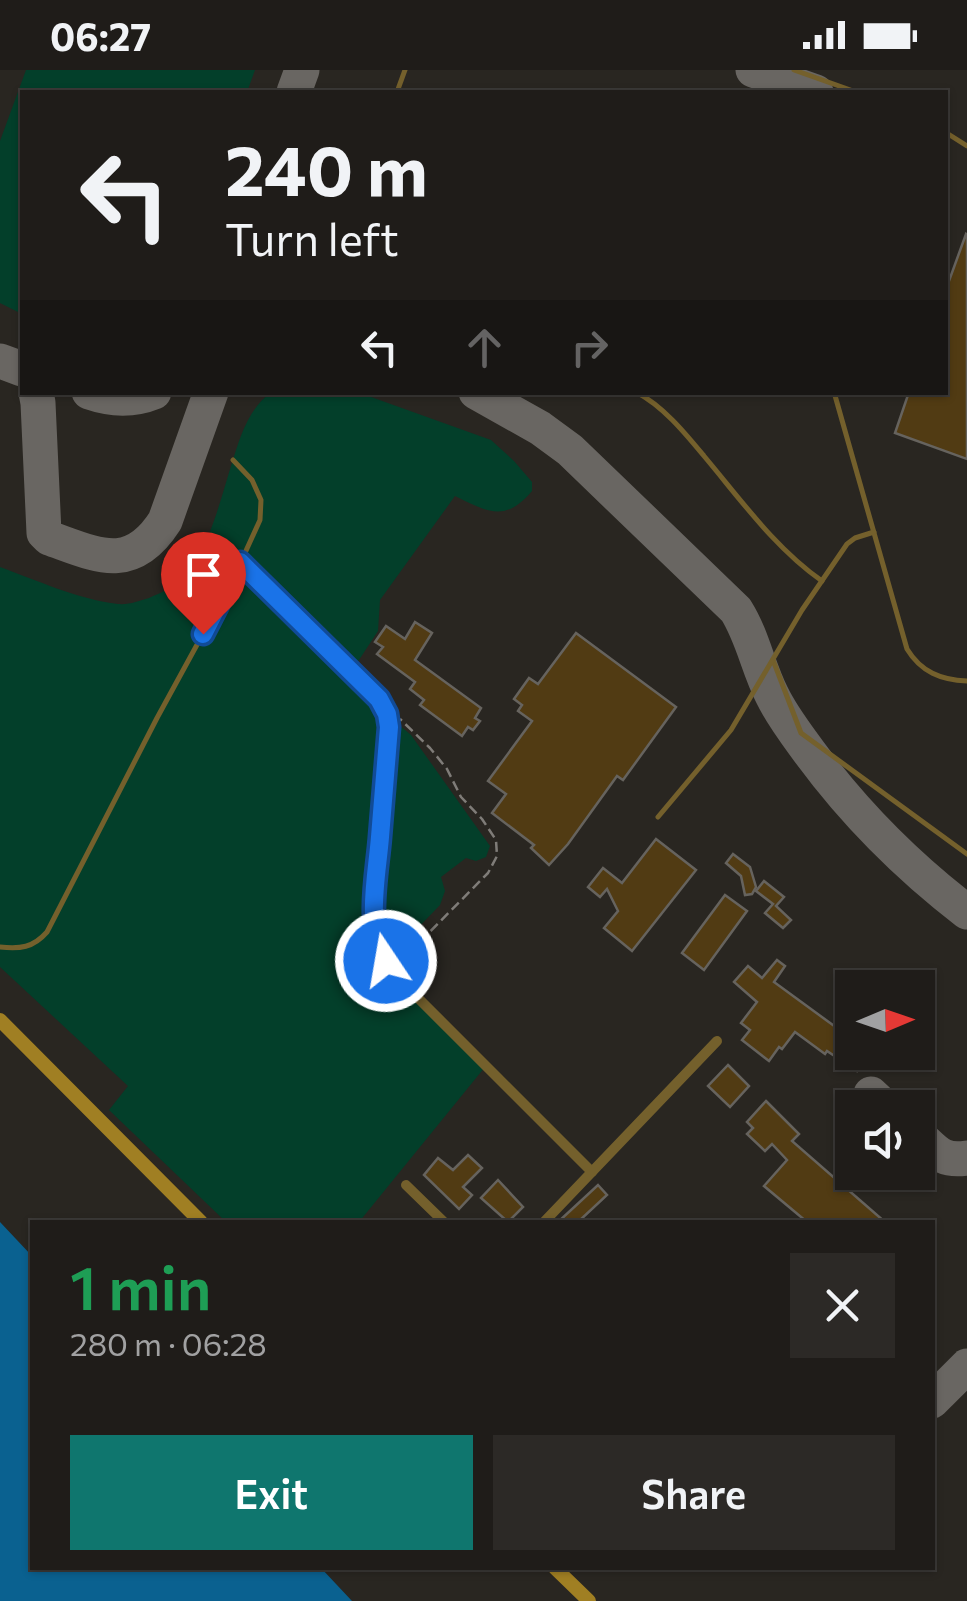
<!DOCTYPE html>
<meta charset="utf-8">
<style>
body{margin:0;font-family:Commissioner,sans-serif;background:#2c2926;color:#f1f3f6;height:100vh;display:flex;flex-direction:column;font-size:38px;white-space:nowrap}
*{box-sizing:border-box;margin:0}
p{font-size:32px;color:#a1a1a2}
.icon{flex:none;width:55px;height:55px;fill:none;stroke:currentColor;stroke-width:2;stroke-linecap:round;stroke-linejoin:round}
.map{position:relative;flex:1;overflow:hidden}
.sheet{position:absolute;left:30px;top:1150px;width:905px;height:350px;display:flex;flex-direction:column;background:#1f1c19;border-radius:0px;box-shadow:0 2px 8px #0004,0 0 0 2px #3c3a38}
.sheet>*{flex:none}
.guide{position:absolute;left:20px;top:20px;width:928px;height:305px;border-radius:0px;box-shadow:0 2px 8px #0004,0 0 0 2px #3c3a38;background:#1f1c19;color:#f1f3f6;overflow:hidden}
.needle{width:65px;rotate:88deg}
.fabs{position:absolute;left:835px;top:900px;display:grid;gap:20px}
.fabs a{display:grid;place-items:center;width:100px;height:100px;border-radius:0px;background:#1f1c19;box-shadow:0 2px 8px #0004,0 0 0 2px #3c3a38;font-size:50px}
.pin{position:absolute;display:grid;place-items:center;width:85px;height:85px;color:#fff;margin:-102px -42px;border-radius:50% 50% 50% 0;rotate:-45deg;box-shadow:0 0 10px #0007}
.pin .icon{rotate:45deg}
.me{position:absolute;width:110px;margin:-55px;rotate:348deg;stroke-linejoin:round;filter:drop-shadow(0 0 8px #0008)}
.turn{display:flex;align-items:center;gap:35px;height:210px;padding:0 40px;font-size:45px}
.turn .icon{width:130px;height:130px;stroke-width:2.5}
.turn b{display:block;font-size:70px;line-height:85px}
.lanes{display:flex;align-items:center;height:95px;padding:0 40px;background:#0003;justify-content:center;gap:50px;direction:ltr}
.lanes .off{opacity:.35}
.round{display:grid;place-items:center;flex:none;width:105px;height:105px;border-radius:0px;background:#2c2926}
.summary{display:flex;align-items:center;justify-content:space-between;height:170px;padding:0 40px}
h1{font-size:60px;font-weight:600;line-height:75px;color:#1e9e55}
.cta{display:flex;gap:20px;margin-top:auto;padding:20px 40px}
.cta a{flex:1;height:115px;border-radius:0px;background:#0f766e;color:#fff;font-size:40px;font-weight:600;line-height:115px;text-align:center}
.cta a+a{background:#2c2926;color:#f1f3f6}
.status{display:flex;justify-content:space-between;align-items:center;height:70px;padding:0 50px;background:#1f1c19;direction:ltr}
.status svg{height:28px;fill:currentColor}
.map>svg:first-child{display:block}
</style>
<div class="status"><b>06:27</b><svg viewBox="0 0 49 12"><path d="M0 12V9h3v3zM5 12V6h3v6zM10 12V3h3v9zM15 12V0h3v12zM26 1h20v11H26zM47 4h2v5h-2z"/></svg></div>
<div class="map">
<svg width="967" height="1531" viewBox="0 0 967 1531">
<rect width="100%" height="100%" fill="#292621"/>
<g fill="#033f2a">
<path d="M26,0H255L247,22H22V244L0,233V71Z"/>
<path d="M270,323H360L491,370L514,391L532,412V421C505,453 488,442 455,426L380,530L378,561L357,593L379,629L389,656L398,654L411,665L490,776L486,787L476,791L466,788L441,807L445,821L440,835L386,891L485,997L359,1152H226L109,1040L128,1016L0,897V497C36,510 80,530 118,534C129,535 139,531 149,528C160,523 173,518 182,509C207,486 221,428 231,396C240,368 247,341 270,323Z"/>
</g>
<path fill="#0a6190" d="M0,1152L32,1186V1498H321L352,1531H0Z"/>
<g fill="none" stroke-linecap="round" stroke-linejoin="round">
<g stroke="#696662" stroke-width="35">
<path d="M753,0L816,22"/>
<path d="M294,22L302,0"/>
<path d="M0,291L22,299"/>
<path d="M36,322L38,333L44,463L49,468C97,485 131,504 165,451L211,322"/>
<path d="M89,322C112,330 132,331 154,322"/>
<path d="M476,322L540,358L570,380L736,540C753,567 758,598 772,625C782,646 797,665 810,683C855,744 907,796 967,842"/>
<path d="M871,1024L886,1038"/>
<path d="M918,1065C936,1081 941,1092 967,1088"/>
<path d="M932,1331L967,1296"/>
</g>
</g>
<g fill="#513b13" stroke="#66635e" stroke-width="2.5">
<path d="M966,164L967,165V389L895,363L909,322H945V222Z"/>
<path d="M415,552L432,563L415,590L481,638L475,648L480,651L473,660L468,657L462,666L420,635L424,630L410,619L415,612L377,584L383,577L375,572L386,556L405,569Z"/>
<path d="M576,563L676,637L623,710L617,706L568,774L549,795L531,778L534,775L492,743L506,724L488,711L532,651L518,641L522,635L514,629L529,608L538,614Z"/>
<path d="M656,769L696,800L632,881L604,858L618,841L607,819L600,827L588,817L603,798L622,813Z"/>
<path d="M733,784L750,797L756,817L752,824L745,825L741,806L726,793Z"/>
<path d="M764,811L784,827L776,836L791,850L783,858L765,843L773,834L756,821Z"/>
<path d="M725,825L747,841L704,900L682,883Z"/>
<path d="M777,890L785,896L774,912L852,969V982H870L857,1001L827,981L825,984L795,962L782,979L779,977L769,991L742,970L750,960L741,953L757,932L734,912L748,896L762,908Z"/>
<path d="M728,995L749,1016L730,1037L708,1016Z"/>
<path d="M766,1031L799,1064L792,1071L885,1152H807L764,1116L787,1090L772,1074L765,1081L747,1064L753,1058L747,1052Z"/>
<path d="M468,1085L482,1098L463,1117L472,1125L459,1139L424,1105L438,1088L453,1100Z"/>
<path d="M498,1110L523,1137L508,1152L481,1128Z"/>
<path d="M598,1115L607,1125L578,1152H558Z"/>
</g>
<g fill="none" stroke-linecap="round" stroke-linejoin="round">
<path stroke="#7f7c78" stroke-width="2.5" stroke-dasharray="10 5" stroke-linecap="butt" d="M399,893L488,803L497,786L496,770L482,749L461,727L447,699L430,678L400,649"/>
<g stroke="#74602c" stroke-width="5">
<path d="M794,0L856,22"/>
<path d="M397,22L405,0"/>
<path d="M945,62L967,76"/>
<path d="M636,322C663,336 685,363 704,386C741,430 775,478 822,511"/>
<path d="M834,322L907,579C921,602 941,610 967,611"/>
<path d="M773,590L801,663L967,784"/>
<path d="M658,747L731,660L802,540L847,474L855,468L874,462"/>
<path d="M0,877C20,879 33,878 47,862L157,648L234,507L260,450L261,430L252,410L233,390"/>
</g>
<g stroke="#74602c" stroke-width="10">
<path d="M240,492L379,629L387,644L389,657L375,828V859L379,879L391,901L592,1102"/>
<path d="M406,1115L444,1152"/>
<path d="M544,1152L717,971"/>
</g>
<g stroke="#a07f23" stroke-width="14">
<path d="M0,950L201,1152"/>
<path d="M555,1498L589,1531"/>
</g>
</g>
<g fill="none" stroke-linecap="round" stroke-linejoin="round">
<defs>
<path id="route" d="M203,564L240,492L379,629L387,644L389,657C386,693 383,730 380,767C377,806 365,856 386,891"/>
</defs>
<use href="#route" stroke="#114b97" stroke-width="25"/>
<use href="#route" stroke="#1a73e8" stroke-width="18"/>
</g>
</svg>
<div class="fabs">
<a><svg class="needle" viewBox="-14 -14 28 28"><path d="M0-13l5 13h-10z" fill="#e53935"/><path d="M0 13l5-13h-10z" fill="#a1a1a2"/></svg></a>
<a><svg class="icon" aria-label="sound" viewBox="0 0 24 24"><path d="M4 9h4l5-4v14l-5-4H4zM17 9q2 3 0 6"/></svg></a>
</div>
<div class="pin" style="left:203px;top:564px;background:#d93025"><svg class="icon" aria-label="arrive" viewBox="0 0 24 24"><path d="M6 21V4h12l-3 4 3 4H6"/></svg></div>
<svg class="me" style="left:386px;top:891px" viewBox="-20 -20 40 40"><circle r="17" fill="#1a73e8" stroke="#fff" stroke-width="3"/><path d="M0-11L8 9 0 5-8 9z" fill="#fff"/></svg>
<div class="guide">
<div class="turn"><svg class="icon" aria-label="left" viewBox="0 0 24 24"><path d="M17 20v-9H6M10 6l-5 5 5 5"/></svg><div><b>240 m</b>Turn left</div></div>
<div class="lanes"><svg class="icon" aria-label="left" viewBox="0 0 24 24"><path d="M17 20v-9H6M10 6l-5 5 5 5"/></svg><svg class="icon off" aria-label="ahead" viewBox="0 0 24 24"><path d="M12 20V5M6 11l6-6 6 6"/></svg><svg class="icon off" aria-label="right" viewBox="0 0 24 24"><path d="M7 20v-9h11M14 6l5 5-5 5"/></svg></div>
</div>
<section class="sheet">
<div class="summary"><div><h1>1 min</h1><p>280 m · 06:28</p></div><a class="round"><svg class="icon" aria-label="close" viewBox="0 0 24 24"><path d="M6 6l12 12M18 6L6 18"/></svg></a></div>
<div class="cta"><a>Exit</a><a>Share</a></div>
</section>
</div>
